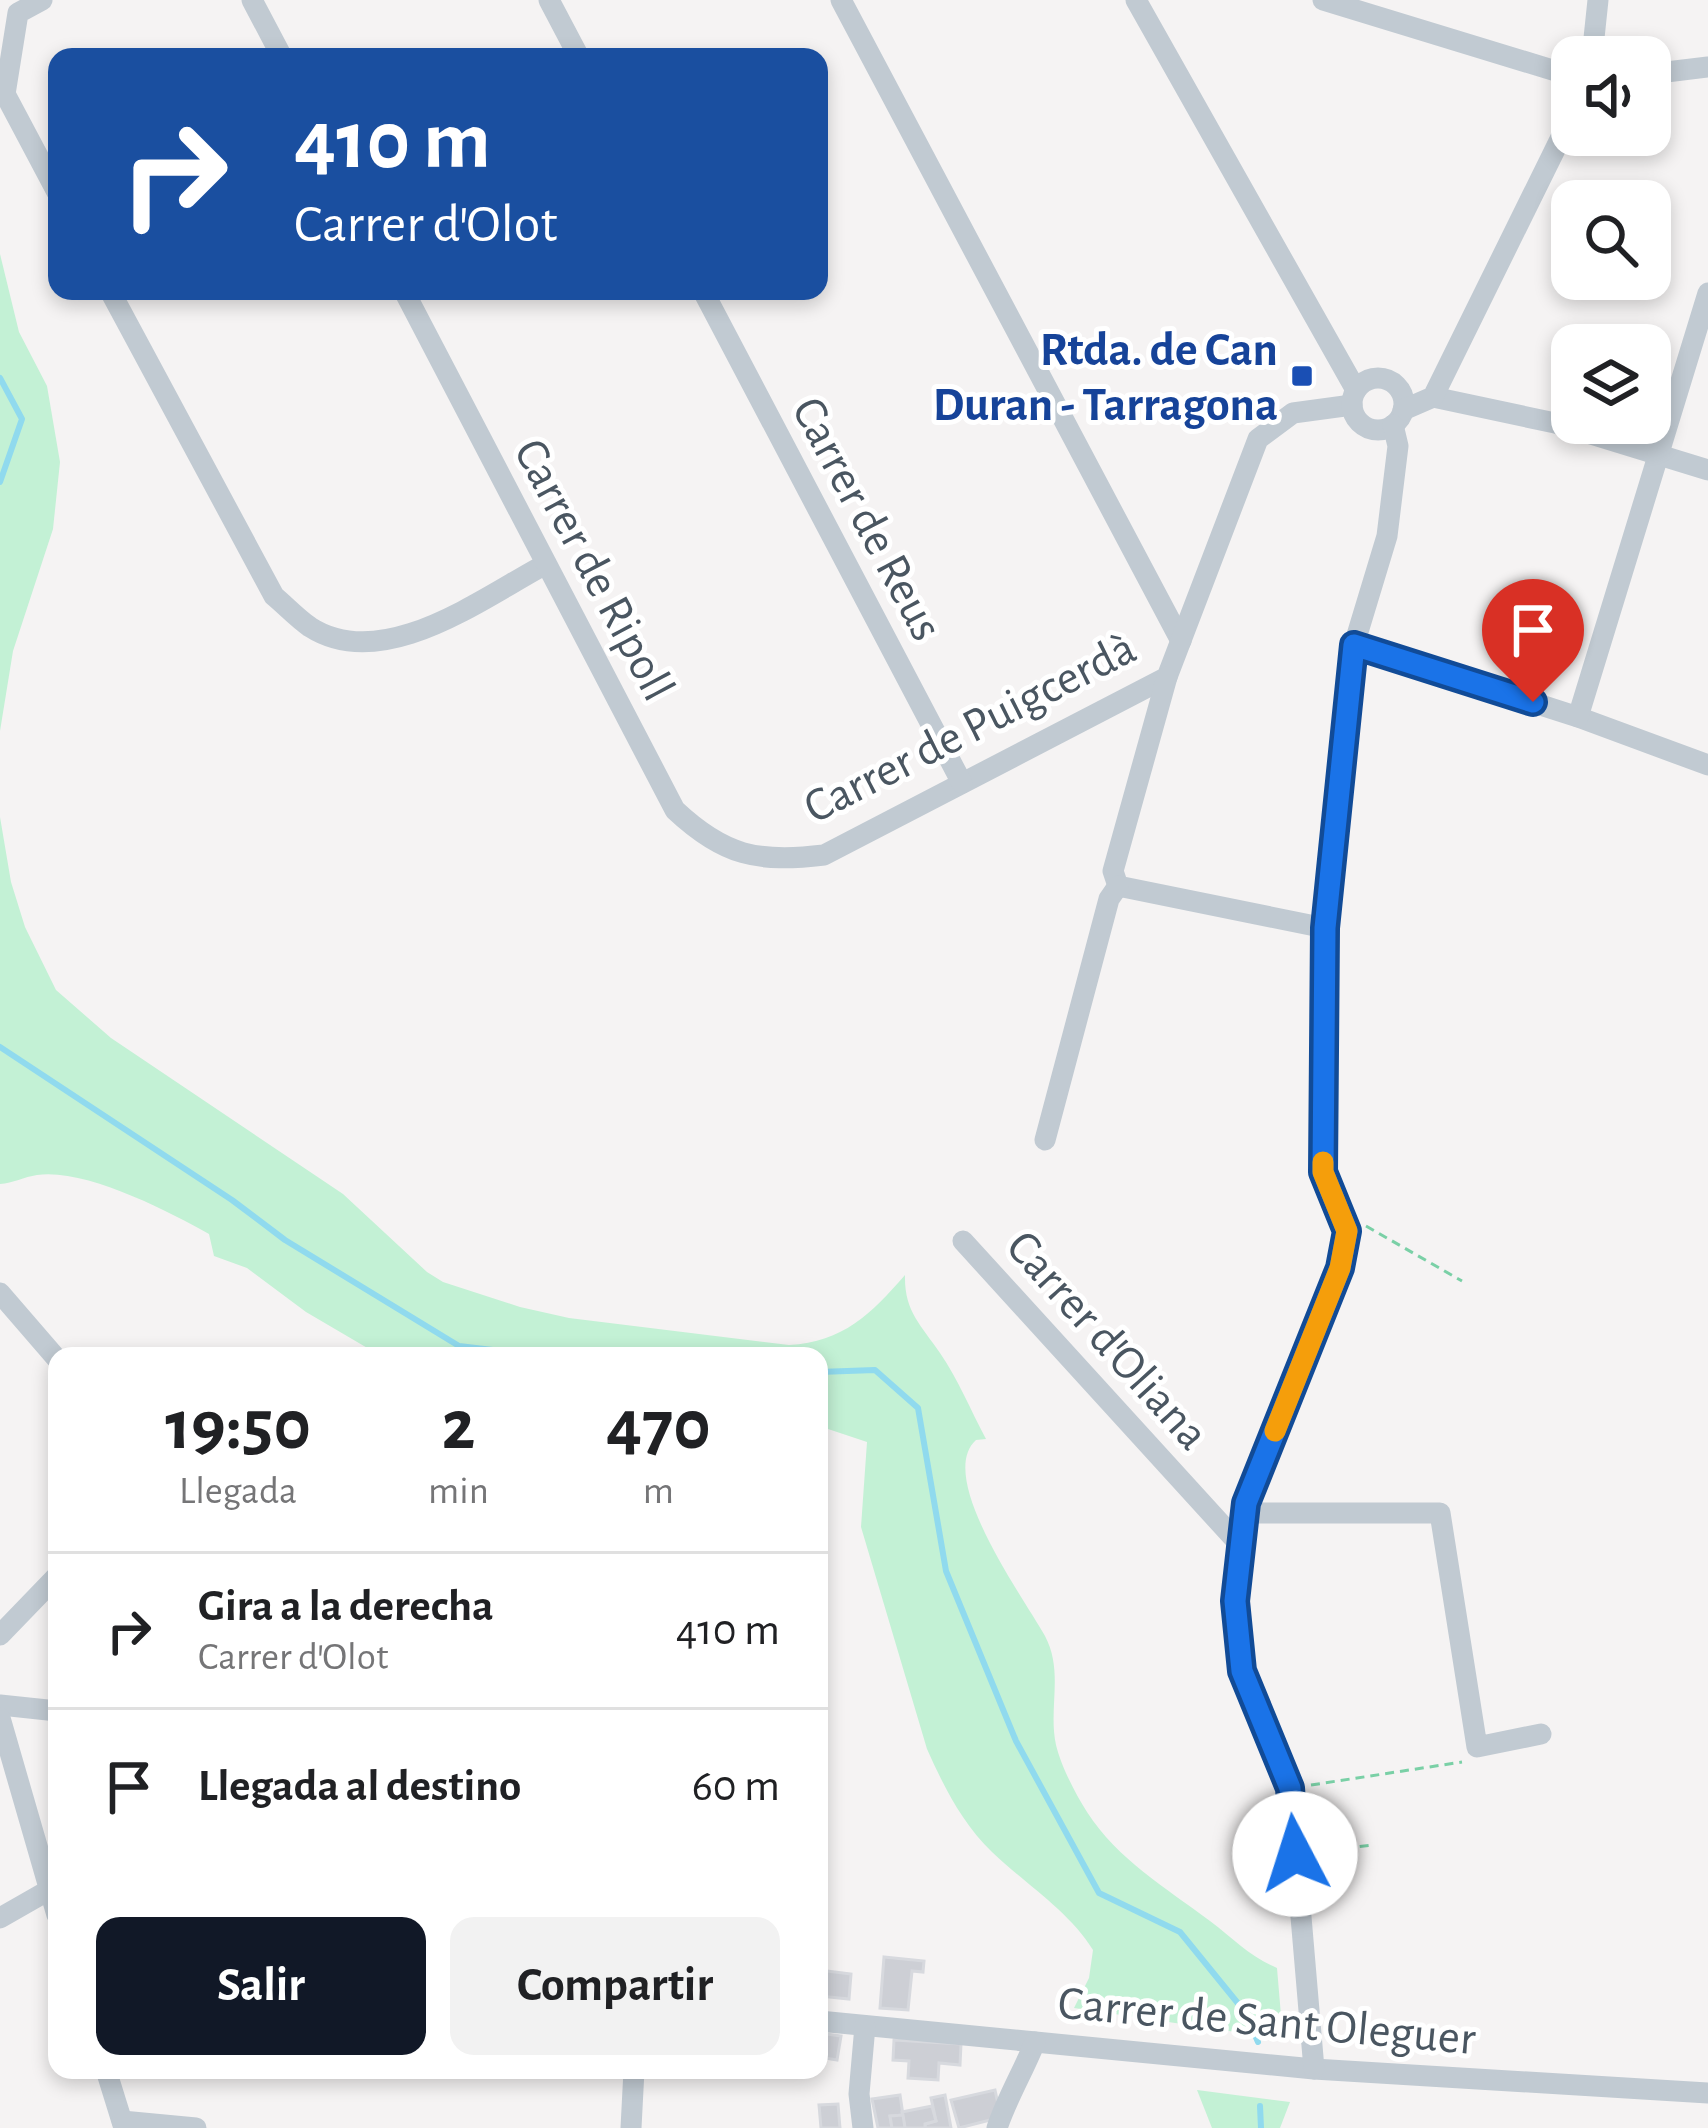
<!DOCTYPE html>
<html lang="es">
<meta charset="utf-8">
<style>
body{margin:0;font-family:"Alegreya Sans",sans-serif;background:#f2f2f2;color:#202124;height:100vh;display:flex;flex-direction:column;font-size:45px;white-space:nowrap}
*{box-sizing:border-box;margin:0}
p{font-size:39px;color:#757577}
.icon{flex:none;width:66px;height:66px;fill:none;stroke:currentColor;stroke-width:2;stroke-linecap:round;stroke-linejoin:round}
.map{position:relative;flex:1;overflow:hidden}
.panel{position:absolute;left:48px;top:1347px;width:780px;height:732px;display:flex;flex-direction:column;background:#fff;border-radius:24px;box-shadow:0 6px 18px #0003}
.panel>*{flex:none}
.hud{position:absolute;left:48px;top:48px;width:780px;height:252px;border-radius:24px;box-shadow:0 6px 18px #0003;background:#1a4fa0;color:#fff;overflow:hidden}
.fabs{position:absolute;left:1551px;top:36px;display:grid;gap:24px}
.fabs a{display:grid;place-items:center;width:120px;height:120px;border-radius:24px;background:#fff;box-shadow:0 6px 18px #0003;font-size:60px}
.pin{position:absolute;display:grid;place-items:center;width:102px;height:102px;color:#fff;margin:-123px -51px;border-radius:50% 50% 50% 0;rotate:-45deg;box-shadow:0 0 12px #0007}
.pin .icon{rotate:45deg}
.me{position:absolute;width:132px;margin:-66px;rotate:355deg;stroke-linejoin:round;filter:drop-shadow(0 0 9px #0008)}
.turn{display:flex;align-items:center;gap:42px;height:252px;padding:0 48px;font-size:54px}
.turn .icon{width:156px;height:156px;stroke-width:2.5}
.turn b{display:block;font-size:84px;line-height:102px}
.eta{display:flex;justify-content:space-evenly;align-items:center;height:204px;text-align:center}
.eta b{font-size:72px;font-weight:600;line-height:84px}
.button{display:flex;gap:24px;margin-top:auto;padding:24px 48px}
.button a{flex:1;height:138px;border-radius:24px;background:#111827;color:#fff;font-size:48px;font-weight:600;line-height:138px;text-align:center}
.button a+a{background:#f2f2f2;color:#202124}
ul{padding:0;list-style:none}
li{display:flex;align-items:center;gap:36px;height:156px;padding:0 48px;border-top:3px solid #e0e0e0}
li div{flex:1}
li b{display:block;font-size:45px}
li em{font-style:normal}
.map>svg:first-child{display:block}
</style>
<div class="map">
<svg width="1708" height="2128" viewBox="0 0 1708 2128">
<rect width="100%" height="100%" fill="#f5f3f3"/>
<g fill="#c3f1d5">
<path d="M0,254L19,332L47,386L60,462L53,529L13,651L0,731Z"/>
<path d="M0,817L11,882L25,927L56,990L111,1038L343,1194L427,1272L443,1282L520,1307L569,1318L789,1345C843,1342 871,1314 905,1275C904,1311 921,1325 940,1353C958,1379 971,1411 986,1439L976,1440C935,1477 1024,1598 1045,1636C1064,1672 1048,1708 1056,1745C1061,1766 1075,1793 1087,1812C1118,1860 1165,1887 1210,1921C1233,1938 1250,1957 1277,1968L1283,2039L1074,2008L1089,1978L1093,1950C1069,1911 1024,1883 992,1852C962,1823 944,1787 927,1749L861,1527L867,1442L819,1426V1356H381L306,1312L247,1268L214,1256L209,1234C168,1211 85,1168 37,1175C24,1177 13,1183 0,1184Z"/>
<path d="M1197,2090L1290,2102L1280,2128H1212Z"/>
</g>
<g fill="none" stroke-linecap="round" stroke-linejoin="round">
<g stroke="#90daee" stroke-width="6">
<path d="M0,378L22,419L0,482"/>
<path d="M0,1047L232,1200L285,1240L459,1346L542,1356"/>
<path d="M819,1372L875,1370L918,1408L946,1571L1016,1741L1099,1893L1180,1932L1245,2012L1258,2042"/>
<path d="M1260,2106L1261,2128"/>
</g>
</g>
<g fill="#cdcfd5" stroke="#d7d9de" stroke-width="3">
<path d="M884,1957L924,1961L923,1972L912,1971L908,2010L880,2008Z"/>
<path d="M819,1970L851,1974L849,1999L819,1996Z"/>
<path d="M819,2033L841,2036L837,2060L819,2057Z"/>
<path d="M894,2040L961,2044L960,2065L939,2063L938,2080L908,2078L909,2061L893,2060Z"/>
<path d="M995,2090L998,2104L994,2119L959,2128L951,2100Z"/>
<path d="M900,2095L903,2115L890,2116L892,2128H878L872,2099Z"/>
<path d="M945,2095L951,2128H925V2124L936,2121L931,2098Z"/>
<path d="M838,2104L840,2128H821L819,2105Z"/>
<path d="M932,2106L936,2121L925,2124V2128H905L902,2112Z"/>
<path d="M903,2115L905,2128H892L890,2116Z"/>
</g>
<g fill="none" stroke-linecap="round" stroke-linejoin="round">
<g stroke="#7ad0a6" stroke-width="3" stroke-dasharray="9 6" stroke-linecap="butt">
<path d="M1366,1226L1462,1281"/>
<path d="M1311,1785L1462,1762"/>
<path d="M1315,1852L1373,1845"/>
</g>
<g stroke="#c1cad2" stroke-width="21">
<path d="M42,0L18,13L5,94L57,192"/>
<path d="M252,0L282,57"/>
<path d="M549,0L579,57"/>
<path d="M841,0L1181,641"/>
<path d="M1136,0L1356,390"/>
<path d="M1323,0L1572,76"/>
<path d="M1592,57L1598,0"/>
<path d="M1650,74L1708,67"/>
<path d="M110,291L274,596C286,606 297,618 310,627C383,674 482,598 546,564"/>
<path d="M404,291L675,810C724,856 758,863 824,855L1167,677L1258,439L1293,413L1352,405"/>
<path d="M703,291L962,783"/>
<circle cx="1378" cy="404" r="26"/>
<path d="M1433,397L1555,423L1708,470"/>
<path d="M1403,410L1433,397L1572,115"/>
<path d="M1354,645L1578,717L1708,765"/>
<path d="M1167,677L1113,871L1118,886L1325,928"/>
<path d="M1578,717L1708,293"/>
<path d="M1045,1140L1109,899L1118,886"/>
<path d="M963,1241L1241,1546"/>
<path d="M0,1293L57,1359"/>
<path d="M1245,1513H1440L1477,1747L1541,1734"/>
<path d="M0,1635L57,1576"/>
<path d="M0,1705L57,1711"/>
<path d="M0,1718L57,1915"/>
<path d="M0,1918L49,1890"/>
<path d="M819,2021L1314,2069L1708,2093"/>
<path d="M1314,2069L1290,1788L1242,1671L1235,1601L1246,1503L1340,1268L1347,1231L1323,1172L1325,928L1354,645L1387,536L1398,446L1393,425"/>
<path d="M106,2070L124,2128"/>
<path d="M122,2121L196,2128"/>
<path d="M631,2128L634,2070"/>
<path d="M863,2128L859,2094L865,2026"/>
<path d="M997,2128C1007,2098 1023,2072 1035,2042"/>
</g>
</g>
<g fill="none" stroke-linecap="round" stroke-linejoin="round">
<defs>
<path id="route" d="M1295,1854L1290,1788L1242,1671L1235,1601L1246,1503L1340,1268L1347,1231L1323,1172L1325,928L1354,645L1533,702"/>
</defs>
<use href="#route" stroke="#114b97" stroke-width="30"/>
<use href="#route" stroke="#1a73e8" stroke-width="21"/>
<path stroke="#f59e0b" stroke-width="21" d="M1275,1431L1340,1268L1347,1231L1323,1172V1162"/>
</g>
<rect fill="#1a4fb4" stroke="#fff" stroke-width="4.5" x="1290" y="364" width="24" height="24" rx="6"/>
<g text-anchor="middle" stroke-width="10" stroke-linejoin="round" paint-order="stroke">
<g font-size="48" font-weight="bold" fill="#164399" stroke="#fff" text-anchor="end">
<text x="1278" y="365">Rtda. de Can<tspan x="1278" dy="55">Duran - Tarragona</tspan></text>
</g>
<g font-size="48" fill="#4a5661" stroke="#fff">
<text transform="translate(869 518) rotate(62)" y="17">Carrer de Reus</text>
<text transform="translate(596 569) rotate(62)" y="17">Carrer de Ripoll</text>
<text transform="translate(969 726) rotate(-27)" y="17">Carrer de Puigcerdà</text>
<text transform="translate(1109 1339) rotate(48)" y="17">Carrer d'Oliana</text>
<text transform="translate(1267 2019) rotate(5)" y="17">Carrer de Sant Oleguer</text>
</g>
</g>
</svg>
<div class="fabs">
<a><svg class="icon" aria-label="sound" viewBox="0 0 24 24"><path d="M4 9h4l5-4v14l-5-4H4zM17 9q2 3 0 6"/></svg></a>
<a><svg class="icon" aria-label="search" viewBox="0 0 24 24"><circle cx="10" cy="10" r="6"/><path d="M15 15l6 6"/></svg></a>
<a><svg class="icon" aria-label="layers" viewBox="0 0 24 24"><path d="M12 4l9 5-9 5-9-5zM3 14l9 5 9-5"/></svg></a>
</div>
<div class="pin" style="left:1533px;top:702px;background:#d93025"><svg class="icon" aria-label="arrive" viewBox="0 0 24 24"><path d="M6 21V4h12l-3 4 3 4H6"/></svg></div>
<svg class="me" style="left:1295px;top:1854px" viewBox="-20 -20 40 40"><circle r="19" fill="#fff"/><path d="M0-13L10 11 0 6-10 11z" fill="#1a73e8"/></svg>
<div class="hud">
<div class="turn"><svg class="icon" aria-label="right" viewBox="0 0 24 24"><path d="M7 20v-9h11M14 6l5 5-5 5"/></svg><div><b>410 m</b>Carrer d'Olot</div></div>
</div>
<section class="panel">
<div class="eta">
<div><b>19:50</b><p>Llegada</p></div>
<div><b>2</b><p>min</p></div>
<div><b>470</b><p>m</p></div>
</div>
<ul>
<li><svg class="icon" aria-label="right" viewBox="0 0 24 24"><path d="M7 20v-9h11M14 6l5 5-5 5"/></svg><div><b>Gira a la derecha</b><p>Carrer d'Olot</p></div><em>410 m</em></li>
<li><svg class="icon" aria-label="arrive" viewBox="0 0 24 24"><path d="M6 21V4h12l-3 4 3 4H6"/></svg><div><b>Llegada al destino</b></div><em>60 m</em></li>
</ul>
<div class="button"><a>Salir</a><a>Compartir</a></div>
</section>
</div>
